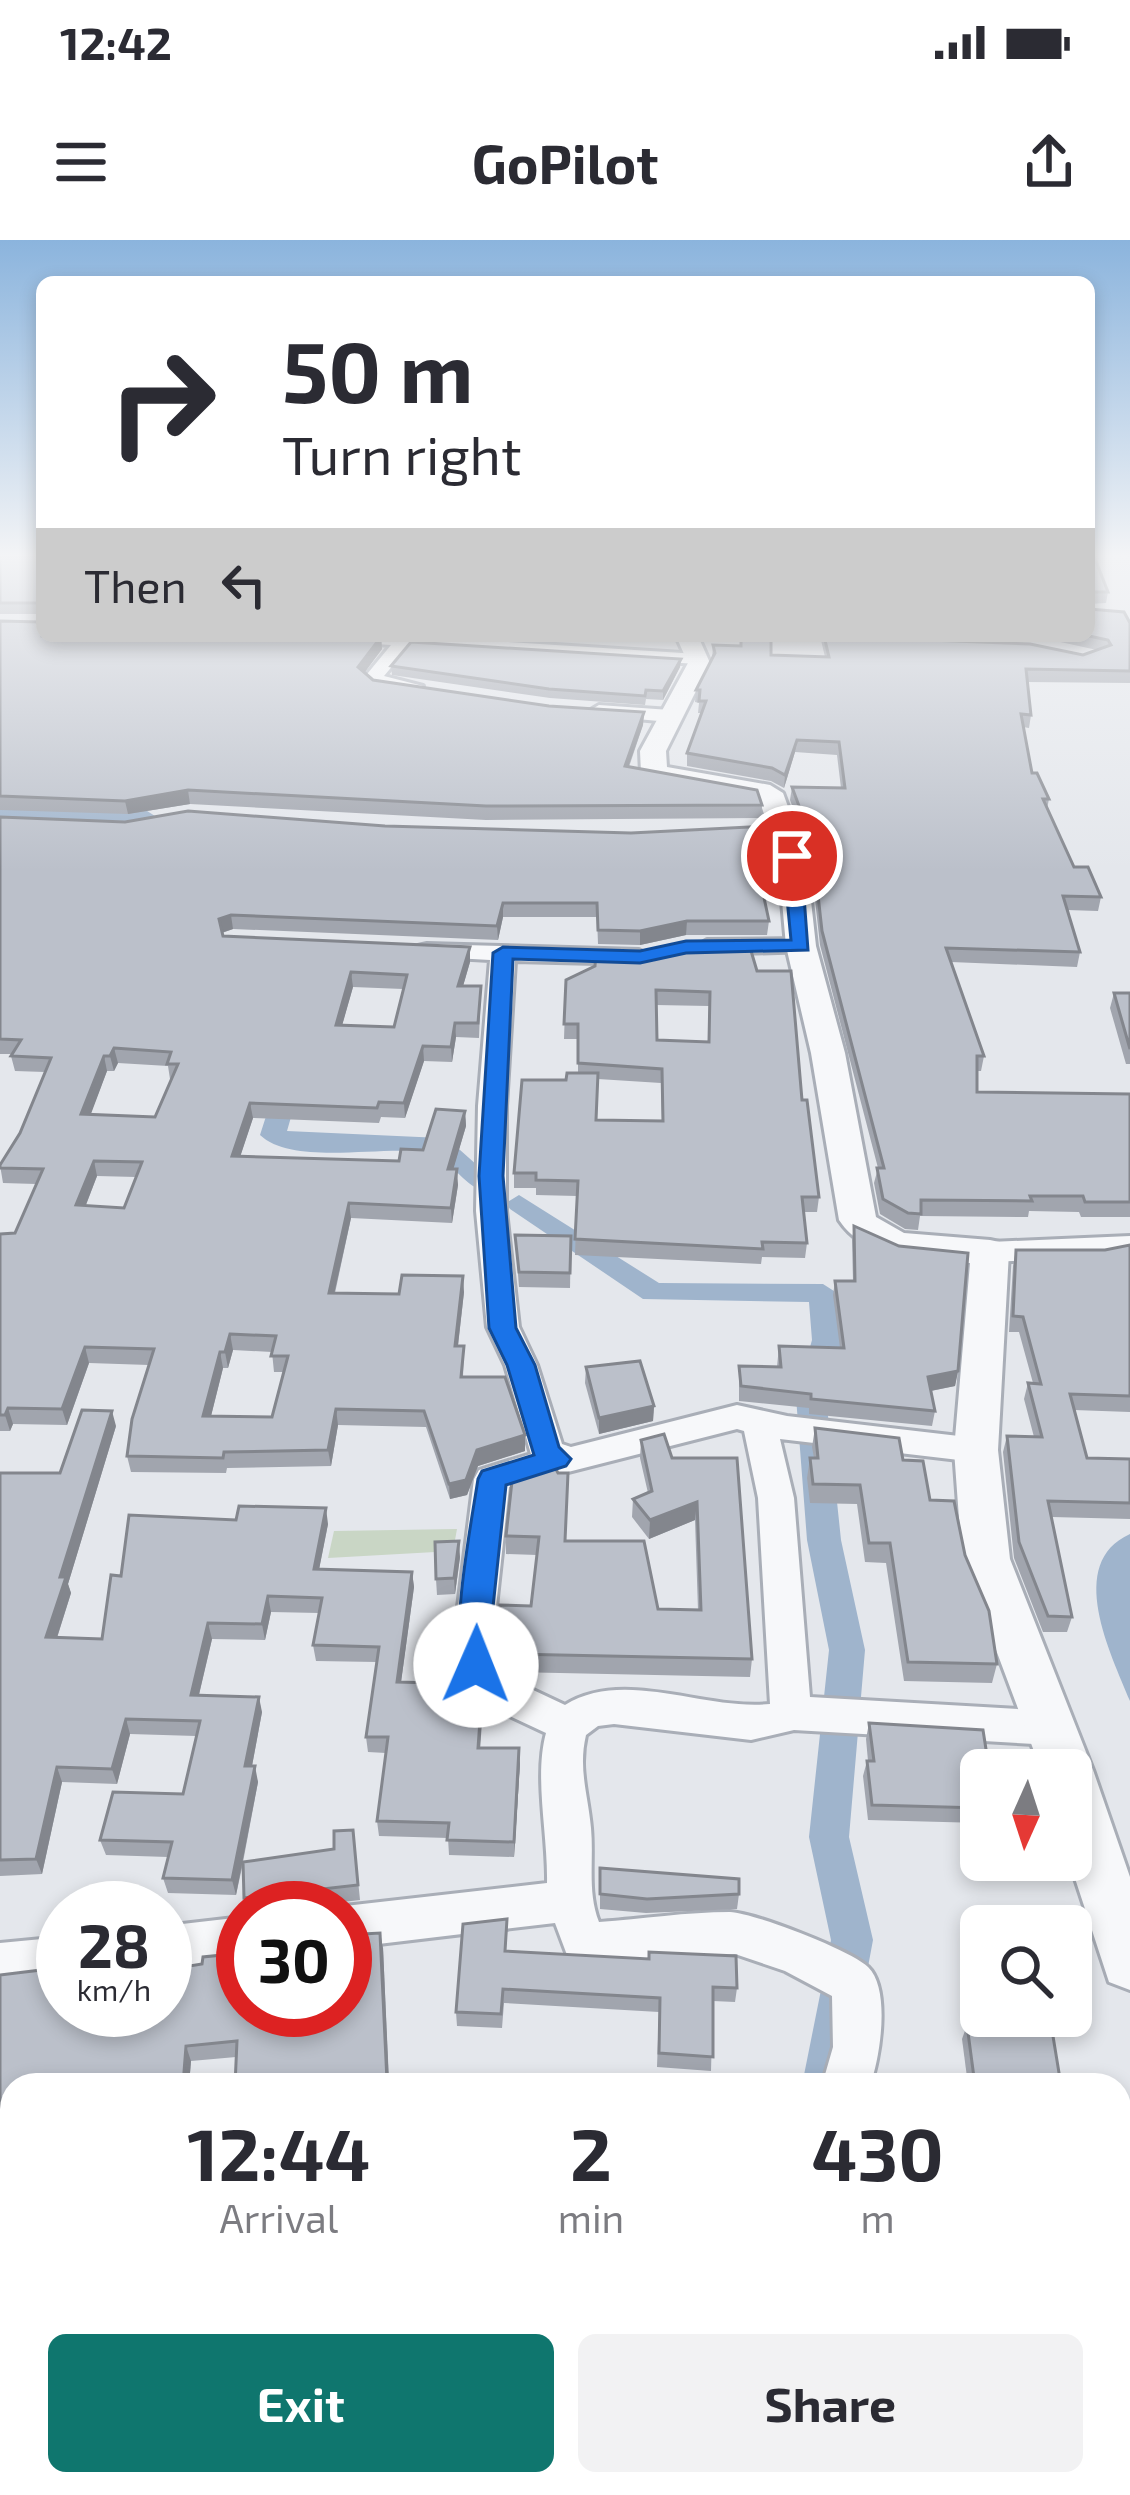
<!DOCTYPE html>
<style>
body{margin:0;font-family:"Exo 2",sans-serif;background:#f2f2f3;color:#2b2b33;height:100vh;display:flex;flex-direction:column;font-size:45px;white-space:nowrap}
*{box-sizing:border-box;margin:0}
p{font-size:39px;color:#7c7c81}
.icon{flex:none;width:66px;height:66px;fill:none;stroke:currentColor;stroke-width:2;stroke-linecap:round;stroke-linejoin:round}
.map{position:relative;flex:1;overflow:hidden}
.panel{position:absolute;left:0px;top:1833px;width:1131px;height:423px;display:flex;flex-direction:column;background:#fff;border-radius:36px 36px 0 0;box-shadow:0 6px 18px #0003}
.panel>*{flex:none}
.top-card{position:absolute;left:36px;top:36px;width:1059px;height:366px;border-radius:18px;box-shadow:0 6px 18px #0003;background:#fff;color:#2b2b33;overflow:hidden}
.needle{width:78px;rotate:183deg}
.fabs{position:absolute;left:960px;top:1509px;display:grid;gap:24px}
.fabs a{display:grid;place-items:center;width:132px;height:132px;border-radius:18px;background:#fff;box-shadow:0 6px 18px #0003;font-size:60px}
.speed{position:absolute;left:36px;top:1641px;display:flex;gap:24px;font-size:60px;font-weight:700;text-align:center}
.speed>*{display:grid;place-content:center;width:156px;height:156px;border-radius:50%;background:#fff;box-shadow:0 6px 18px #0003;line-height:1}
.speed small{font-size:30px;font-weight:400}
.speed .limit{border:18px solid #d22;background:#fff;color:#111}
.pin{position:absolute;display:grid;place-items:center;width:102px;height:102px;color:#fff;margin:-51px;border:6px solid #fff;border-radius:50%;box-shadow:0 3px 12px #0007}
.me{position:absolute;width:132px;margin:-66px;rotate:1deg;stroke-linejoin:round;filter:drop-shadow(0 0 9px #0008)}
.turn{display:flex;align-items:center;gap:42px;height:252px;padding:0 48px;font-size:54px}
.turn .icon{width:156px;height:156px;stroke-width:2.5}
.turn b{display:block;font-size:84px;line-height:102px}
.then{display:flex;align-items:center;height:114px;padding:0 48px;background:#0003;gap:24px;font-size:45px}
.eta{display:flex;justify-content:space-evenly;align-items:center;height:204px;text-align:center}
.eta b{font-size:72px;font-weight:700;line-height:84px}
.cta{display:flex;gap:24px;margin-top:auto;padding:24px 48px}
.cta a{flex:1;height:138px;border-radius:18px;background:#0f766e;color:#fff;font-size:48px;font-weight:700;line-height:138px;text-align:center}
.cta a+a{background:#f2f2f3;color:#2b2b33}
.status{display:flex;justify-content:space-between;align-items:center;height:84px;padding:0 60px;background:#fff;direction:ltr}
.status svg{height:33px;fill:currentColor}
header{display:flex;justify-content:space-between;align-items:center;height:156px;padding:0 48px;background:#fff;font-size:54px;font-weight:700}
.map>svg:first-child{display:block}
</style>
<div class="status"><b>12:42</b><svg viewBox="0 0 49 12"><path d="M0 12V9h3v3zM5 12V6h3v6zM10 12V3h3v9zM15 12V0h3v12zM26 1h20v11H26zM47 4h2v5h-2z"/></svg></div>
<header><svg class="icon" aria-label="menu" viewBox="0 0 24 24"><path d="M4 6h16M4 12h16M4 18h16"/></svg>GoPilot<svg class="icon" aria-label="share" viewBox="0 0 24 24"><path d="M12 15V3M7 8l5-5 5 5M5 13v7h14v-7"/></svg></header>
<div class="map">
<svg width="1130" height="2255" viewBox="0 0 1130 2255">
<rect width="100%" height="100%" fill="#e4e7ec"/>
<path fill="#c9d6c5" d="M457,1289L453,1311L328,1318L334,1291Z"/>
<path fill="#9fb4cc" d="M1130,1294V1461C1111,1414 1065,1323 1130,1294Z"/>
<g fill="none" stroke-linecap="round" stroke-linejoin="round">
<g fill="#9fb4cc" fill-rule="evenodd">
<path d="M0,568L144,569L169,585L155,612L148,614L138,608L148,587L140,581L0,580Z"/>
<path d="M289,835L301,842L287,891L441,898L450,901L497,943L484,951C462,945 451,918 430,913C385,904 294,927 260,895L277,842Z"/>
<path d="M519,955L659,1043L823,1044L837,1053L842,1100L826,1157L841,1300L865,1410L849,1597L873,1700L846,1845H802L831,1700L809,1597L829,1410L807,1300L796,1157L812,1100L809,1062L643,1059L510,969L506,963Z"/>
<rect x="1119" y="2161" width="11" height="50"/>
<path d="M693,2244H779L774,2255H688Z"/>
</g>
<defs>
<g id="minor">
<path d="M321,396H414L698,414L707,419L698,424L409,406L384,436L423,446V454L416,456L363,439L391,405L330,401Z"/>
<path d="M599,465L670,470L680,476L670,482L592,475L589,471Z"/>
<path d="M801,699L810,701V711L707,714L695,707L707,700Z"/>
<path d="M427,704L639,710L651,717L639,724L515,721L506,866V971L519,1087L537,1125L562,1204L571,1207L737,1165L787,1176L976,1198L988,1201L993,1210L988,1219L976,1222L780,1199L794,1258L810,1457L1052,1471L1066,1476L1072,1488L1066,1500L1052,1505L794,1490L751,1500L614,1484L598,1486L586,1495C578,1529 588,1554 591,1588C594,1621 587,1651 599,1682C642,1679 687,1672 730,1672C754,1673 851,1710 868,1727C891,1749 880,1819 870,1845H822L833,1807L832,1756L785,1731L735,1714L589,1725L567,1715L555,1683L345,1708V1668H340L345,1666L547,1643C548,1594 534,1537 546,1493L486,1465L456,1425L458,1367L474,1239L479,1230L531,1214L505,1125L487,1087L476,971L478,866L490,720L418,716V706ZM737,1189L744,1191L758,1258L770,1464C705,1471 624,1428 565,1465L514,1441L496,1420V1367L509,1247Z"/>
<path d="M1130,996V1016L990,1022L975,1012L990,1002Z"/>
<path d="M243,1677V1719L165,1728V1686Z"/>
<path d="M63,1697V1739L0,1747V1703Z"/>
<path d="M1130,2071V2125L1119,2127V2073Z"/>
</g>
<path id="tertiary" d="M676,396H698L710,423L666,511L667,527L770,545L783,553L806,616L816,706L845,813L876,977L904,993L990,1000L1004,1003L1009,1012L998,1210L1010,1319L1093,1530L1130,1637V1750L1109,1742L1069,1620L1071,1530H1041L962,1319L954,1210L970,1023C924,1021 867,1022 839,980L811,813L786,706L778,616L759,559L654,541L641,533L640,511L688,423Z"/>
</defs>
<use href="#minor" stroke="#a9aeb7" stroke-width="6"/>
<use href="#tertiary" stroke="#a9aeb7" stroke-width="6"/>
<use href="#minor" fill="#f7f8fa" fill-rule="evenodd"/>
<use href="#tertiary" fill="#f7f8fa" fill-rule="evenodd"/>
</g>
<g fill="#a1a5ae" fill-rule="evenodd">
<path d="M0,316H42V396L381,397L382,409L364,433L373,440L549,466L644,472L643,485L629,527L762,565L761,578L486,580L190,564L128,574L0,570V381L40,382L42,374H0Z"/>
<path d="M1089,316L1108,352L1106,363L1089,364Z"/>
<path d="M1130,383V443L1027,442L1031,475L1029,488L1023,487L1032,533L1049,559L1047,569L1074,627L1101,657L1098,671L1067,670L1080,712L1077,727L951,722L984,816L981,831H977V852L1130,854V977H1081L1079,972L1029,971L1028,977L920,976L918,990L905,989L880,974L874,943L878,928L820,705L810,614L790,560L792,547L841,548L837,515L795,512L784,548L771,541L687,526V513L702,473H698L699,463L695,462L696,450L712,418L713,405L740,406L771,415L825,417L820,396H927L929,400L1083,415L1097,410L1042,398L978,396H1089Z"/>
<path d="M391,426L680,427L663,460L646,459L645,465L550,458L392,435Z"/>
<path d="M0,577L125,582L385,586L775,611L774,624H757L769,681L767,695H686L640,705L598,704L597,677H503L498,700L233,689L222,693L223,696L470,707V722L463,746H481L479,798L456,797L452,822L424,821L405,878L381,877L379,883L253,878L240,917L399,921L423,910L465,871L466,886L453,929L458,945L452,983L351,978L335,1053L399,1054L464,1052L458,1106H464L463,1137L525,1211L478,1226L467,1255L450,1259L426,1187L338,1185L331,1226L227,1228L226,1233L131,1232L127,1216L149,1125L89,1123L67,1185L13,1184L10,1191H0V994L15,993L36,944L3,943L0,925L20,893L45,832L15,831L11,816L12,814H0ZM353,747L403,749L394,787L342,785ZM118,823L168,826L170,839H172L155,877L90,875L107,831H114ZM97,936L136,937L124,968L86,965ZM233,1110L272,1112L274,1132H284L272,1177L211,1176L223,1128H228Z"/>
<path d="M687,704L802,860L819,957L817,972H804L807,1003L805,1018L762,1017L761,1024L575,1015L577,956L536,955V948H514V933L566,840L578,833V799H564L566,740L640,714ZM656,765L709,766L708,802L657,800ZM598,839L661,843L662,881L597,880Z"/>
<path d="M1114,753H1130V824H1126L1110,768Z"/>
<path d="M854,986L958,1131L955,1146L931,1151L935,1171L932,1186L809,1174V1168L739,1161V1126L777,1127L779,1106L840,1108L833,1055L835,1041H853L852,1000Z"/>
<path d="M515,995L571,996L570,1048L519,1047Z"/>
<path d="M1130,1005V1172L1074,1170L1087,1218L1130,1219V1279L1052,1277L1072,1377L1067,1392H1043L1014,1318L1003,1212L1007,1196L1034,1197L1024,1159L1028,1143H1033L1019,1092H1009L1013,1026L1016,1010H1105Z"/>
<path d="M586,1127L654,1166L653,1181L599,1194L585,1143Z"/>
<path d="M116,1186L68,1344L71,1353L57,1398L102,1399L121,1336L328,1284L319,1329L412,1332L414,1347L401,1442L482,1453L480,1508L520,1524L514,1617L449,1615L448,1598L379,1596L377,1581L386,1513L368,1512L366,1497L377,1422L316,1421L313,1405L319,1373L271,1372L265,1400L212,1399L199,1455L262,1472L252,1526L258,1542L243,1622L334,1609L353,1590L360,1660L290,1668H246L244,1658L243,1623L236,1655L168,1653L163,1638L168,1617L106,1615L100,1600L183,1554L196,1496L130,1494L117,1544L62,1542L42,1634L0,1636V1233H60Z"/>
<path d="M815,1188L903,1220L930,1260L965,1315L997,1424L992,1443L904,1441L886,1323L865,1322L857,1264L810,1263L807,1238L810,1218H814L812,1207Z"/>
<path d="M641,1200L672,1218H737L752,1419L750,1437L512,1432L500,1418V1365L531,1366L537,1315L506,1314V1296L513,1232L566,1301L658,1369L698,1370L695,1280L649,1299L632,1277L633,1259L648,1253L640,1218Z"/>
<path d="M460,1317L455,1354L437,1355L436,1339Z"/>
<path d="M869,1483L981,1530V1583L868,1580L863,1536L867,1521H868L866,1499Z"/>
<path d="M600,1628L739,1654L737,1669L646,1673L600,1669Z"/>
<path d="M507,1679L506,1711L737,1748L735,1762L713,1761L711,1831L657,1827L659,1772L504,1763L502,1788L457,1786L456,1772Z"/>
<path d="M383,1708L389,1840L401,1845L236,1817L191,1821L189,1845H12V2244H82L81,2255H0V1735L63,1770L202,1724Z"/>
<path d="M967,1785L1061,1845H968L962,1799Z"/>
<path d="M1103,2244H1119L1130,2255H1107Z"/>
</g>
<g fill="#83868d">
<path d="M381,397L382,409L359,440L358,427Z"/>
<path d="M681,419L680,427L663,460V451Z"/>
<path d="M644,472L643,485L624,539L625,526Z"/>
<path d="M797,500L795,512L784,548L785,535Z"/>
<path d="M188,550L190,564L128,574L125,561Z"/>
<path d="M503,663V677L498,700L497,686Z"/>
<path d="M231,675L233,689L221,693L219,679Z"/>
<path d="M687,681L686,695L640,705V691Z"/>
<path d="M470,707V722L459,760L458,746Z"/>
<path d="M351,732L353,747L338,800L336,785Z"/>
<path d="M455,783L456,797L452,822L451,807Z"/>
<path d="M423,806L424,821L405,878L404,863Z"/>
<path d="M114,808L118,823L114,831L110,816Z"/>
<path d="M104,816L107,831L85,890L81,874Z"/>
<path d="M250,863L253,878L235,932L232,916Z"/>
<path d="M465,871L466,886L449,944L448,929Z"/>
<path d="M94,921L97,936L80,980L76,965Z"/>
<path d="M457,929L458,945L452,983L451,968Z"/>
<path d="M349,963L351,978L331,1068L329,1053Z"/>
<path d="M463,1036L464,1052L456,1122L455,1106Z"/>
<path d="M230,1094L233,1110L228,1128L225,1112Z"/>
<path d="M85,1107L89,1123L67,1185L62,1169Z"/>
<path d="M220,1112L223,1128L207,1192L203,1176Z"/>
<path d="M958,1131L955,1146L925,1152L928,1137Z"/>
<path d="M654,1166L653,1181L599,1194V1178Z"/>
<path d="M8,1168L13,1184L10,1191L5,1175Z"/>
<path d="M336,1169L338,1185L331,1226L328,1210Z"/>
<path d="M112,1171L116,1186L68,1344L71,1353L52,1413L46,1397L60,1337Z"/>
<path d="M525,1195V1211L478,1226L467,1255L450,1259L449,1244L477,1210Z"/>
<path d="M697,1262L695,1280L649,1299L650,1280Z"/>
<path d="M326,1268L328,1284L316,1345L314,1329Z"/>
<path d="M459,1301L460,1317L455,1354L454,1338Z"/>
<path d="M412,1332L414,1347L399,1457L397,1442Z"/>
<path d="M268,1356L271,1372L265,1400L262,1384Z"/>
<path d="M208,1383L212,1399L195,1471L191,1455Z"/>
<path d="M482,1453L483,1468L479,1523L478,1508Z"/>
<path d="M259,1457L262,1472L249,1542L245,1526Z"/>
<path d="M126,1479L130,1494L117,1544L112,1529Z"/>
<path d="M519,1508L520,1524L514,1617V1602Z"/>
<path d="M255,1526L258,1542L236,1655L232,1640Z"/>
<path d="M57,1527L62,1542L42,1634L36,1619Z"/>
<path d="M380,1693L383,1708L389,1845H388Z"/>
<path d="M186,1806L191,1821L189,1845H183Z"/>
<path d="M1130,2058L1129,2067L1119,2072V2064Z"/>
<path d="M73,2244H82L81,2255H73Z"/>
</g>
<g fill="#bbc0ca" stroke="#83868d" stroke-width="3" fill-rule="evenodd">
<path d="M0,316H42V365L40,363H0Z"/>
<path d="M1089,316H1094L1108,352H1089Z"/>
<path d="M1089,369L1124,372L1130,383V431L1026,429L1031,475L1021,474L1032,533H1037L1049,559H1043L1074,627H1088L1101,657L1063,656L1080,712L946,708L984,816H977V852L1130,854V962H1085L1083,956H1030L1032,961L921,960V974L908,973L883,959L877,928H884L822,691L812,601L792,547L845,548L839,502L797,500L785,535L772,528L687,513L706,461H699L700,450H696L715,413L713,405L741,406V396H771V415L829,417L824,396H927L929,400L1030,404L1083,415L1111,405L1108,400L1089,396Z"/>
<path d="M42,374V396L381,397L358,427L373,440L549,466L644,472L625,526L757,550L762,565L486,566L188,550L125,561L0,556V381L40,382Z"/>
<path d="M411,402L681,419L663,451L646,450L645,456L549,449L391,426Z"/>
<path d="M188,571L385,586L631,593L769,586L775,611H754L769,681H687L640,691L598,690L597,663H503L497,686L231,675L219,679L223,696L470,707L458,746H481L478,783H455L451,807L423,806L404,863L379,862L377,868L250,863L232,916L399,921L401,909L423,910L436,869L465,871L448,929H457L451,968L349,963L329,1053L399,1054L402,1035L463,1036L455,1106H464L461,1137H505L525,1195L477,1210L466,1240L449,1244L424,1171L336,1169L328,1210L224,1212L223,1218L127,1216L132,1179L154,1109L85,1107L62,1169L8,1168L5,1175H0V994L15,993L43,929L0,928V925L20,893L51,818L11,816L21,800L0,799V577L125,582ZM351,732L407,735L394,787L336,785ZM114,808L171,812L167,824H178L155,877L81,874L104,816H110ZM94,921L142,922L124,968L76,965ZM230,1094L276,1096L271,1116H288L272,1177L203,1176L220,1112H225Z"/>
<path d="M687,704H749L757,731H791L802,860H807L819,957H802L807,1003L762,1002L763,1009L575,999L578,941L536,940V933H514L522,840H566L567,833H598L596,880L663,881L662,829L578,823V784H564L566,740L595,726L596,713L640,714ZM656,750L710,752L709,802L657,800Z"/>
<path d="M1114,753H1130V809Z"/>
<path d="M854,986L899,1006L968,1013L958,1131L928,1137L935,1171L811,1159V1154L741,1146L739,1126L781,1127L779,1106L844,1108L835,1041H855Z"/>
<path d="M515,995L571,996L570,1033L519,1032Z"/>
<path d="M1130,1005V1156L1070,1154L1087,1218L1130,1219V1263L1048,1261L1072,1377L1048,1376L1019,1302L1007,1196L1042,1197L1028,1143L1041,1144L1023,1077L1013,1076L1016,1010H1105Z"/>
<path d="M640,1121L654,1166L599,1178L586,1127Z"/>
<path d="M82,1170L112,1171L60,1337H66L46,1397L102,1399L111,1335L121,1336L129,1275L236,1280L239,1266L326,1268L314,1329L412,1332L397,1442L475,1444L482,1453L478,1508H519L514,1602L447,1600L449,1583L377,1581L388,1497H366L379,1407L313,1405L322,1358L268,1356L262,1384L208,1383L191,1455L259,1457L245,1526H255L232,1640L163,1638L172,1602L100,1600L113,1552L183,1554L200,1481L126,1479L112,1529L57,1527L36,1619L0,1620V1233H60Z"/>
<path d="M815,1188L899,1198L903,1220L923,1221L930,1260L954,1261L965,1315L989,1371L997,1424L908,1422L890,1303H869L860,1245L813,1244L810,1218H818Z"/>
<path d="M664,1194L672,1218H737L752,1419L511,1414L500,1400V1365L531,1366L539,1297L506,1296L513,1232L552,1222L558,1233H568L565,1301H644L658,1369L701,1370L697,1262L650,1280L633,1259L652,1251L641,1200Z"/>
<path d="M459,1301L454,1338L436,1339L435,1302Z"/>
<path d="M869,1483L983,1490L988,1522L1045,1523L1047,1530H981V1568L872,1565L867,1521H874Z"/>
<path d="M353,1590L358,1645L244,1658L243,1622L334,1609V1591Z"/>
<path d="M600,1628L739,1639V1654L647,1659L600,1654Z"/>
<path d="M507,1679L505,1711L649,1719V1712L736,1716L737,1748L713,1747V1817L659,1813L660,1758L503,1749L501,1774L456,1772L463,1684Z"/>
<path d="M380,1693L387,1841L400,1839V1845H235L237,1801L186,1806L183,1845H12V2244H73V2255H0V1735L57,1728L61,1721H63L60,1736H63V1770H165V1730L202,1724L203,1717L243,1713V1770H345V1695Z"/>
<path d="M967,1785L1052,1790L1061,1845H975Z"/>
<path d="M1119,1875L1121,1876L1130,1924V2058L1119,2064Z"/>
<path d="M1130,2198V2255H1119L1115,2244H1119V2200Z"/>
<path d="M146,2244H304V2255H145Z"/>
<path d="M729,2244H1062L1066,2255H727L732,2254Z"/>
</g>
<linearGradient id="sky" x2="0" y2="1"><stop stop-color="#8bb4dd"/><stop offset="0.5" stop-color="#f3f4f6"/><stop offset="1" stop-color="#f3f4f6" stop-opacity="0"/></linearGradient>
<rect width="1130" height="631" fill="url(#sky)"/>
<path fill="#1a73e8" stroke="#114b97" stroke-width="3" d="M792,610L801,616L808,710L686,713L640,723L513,719L503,936L516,1088L535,1125L559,1207L571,1219L566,1226L506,1245L493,1367L492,1425L488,1434L476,1438L465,1434C448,1402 472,1279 478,1239L482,1231L534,1215L507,1125L489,1088L479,936L493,713L503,707L640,711L686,701L791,700L783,616Z"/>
</svg>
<div class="fabs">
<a><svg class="needle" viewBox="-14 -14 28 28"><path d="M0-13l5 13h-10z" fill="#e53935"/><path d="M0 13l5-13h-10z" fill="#7c7c81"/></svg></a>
<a><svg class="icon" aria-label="search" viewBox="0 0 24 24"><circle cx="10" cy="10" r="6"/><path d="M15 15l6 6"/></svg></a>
</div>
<div class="speed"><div>28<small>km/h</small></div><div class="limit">30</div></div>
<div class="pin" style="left:792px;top:616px;background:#d93025"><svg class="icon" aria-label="arrive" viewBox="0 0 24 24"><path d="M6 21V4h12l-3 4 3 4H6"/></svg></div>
<svg class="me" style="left:476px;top:1425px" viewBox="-20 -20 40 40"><circle r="19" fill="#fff"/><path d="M0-13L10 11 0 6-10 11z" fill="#1a73e8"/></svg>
<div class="top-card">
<div class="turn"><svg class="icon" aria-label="right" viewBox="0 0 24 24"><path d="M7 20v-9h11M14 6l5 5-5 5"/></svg><div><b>50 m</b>Turn right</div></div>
<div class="then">Then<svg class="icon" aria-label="left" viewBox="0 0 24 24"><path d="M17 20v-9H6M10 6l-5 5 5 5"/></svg></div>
</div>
<section class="panel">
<div class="eta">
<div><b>12:44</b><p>Arrival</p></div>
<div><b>2</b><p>min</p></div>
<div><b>430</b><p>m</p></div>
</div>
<div class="cta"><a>Exit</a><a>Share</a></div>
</section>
</div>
